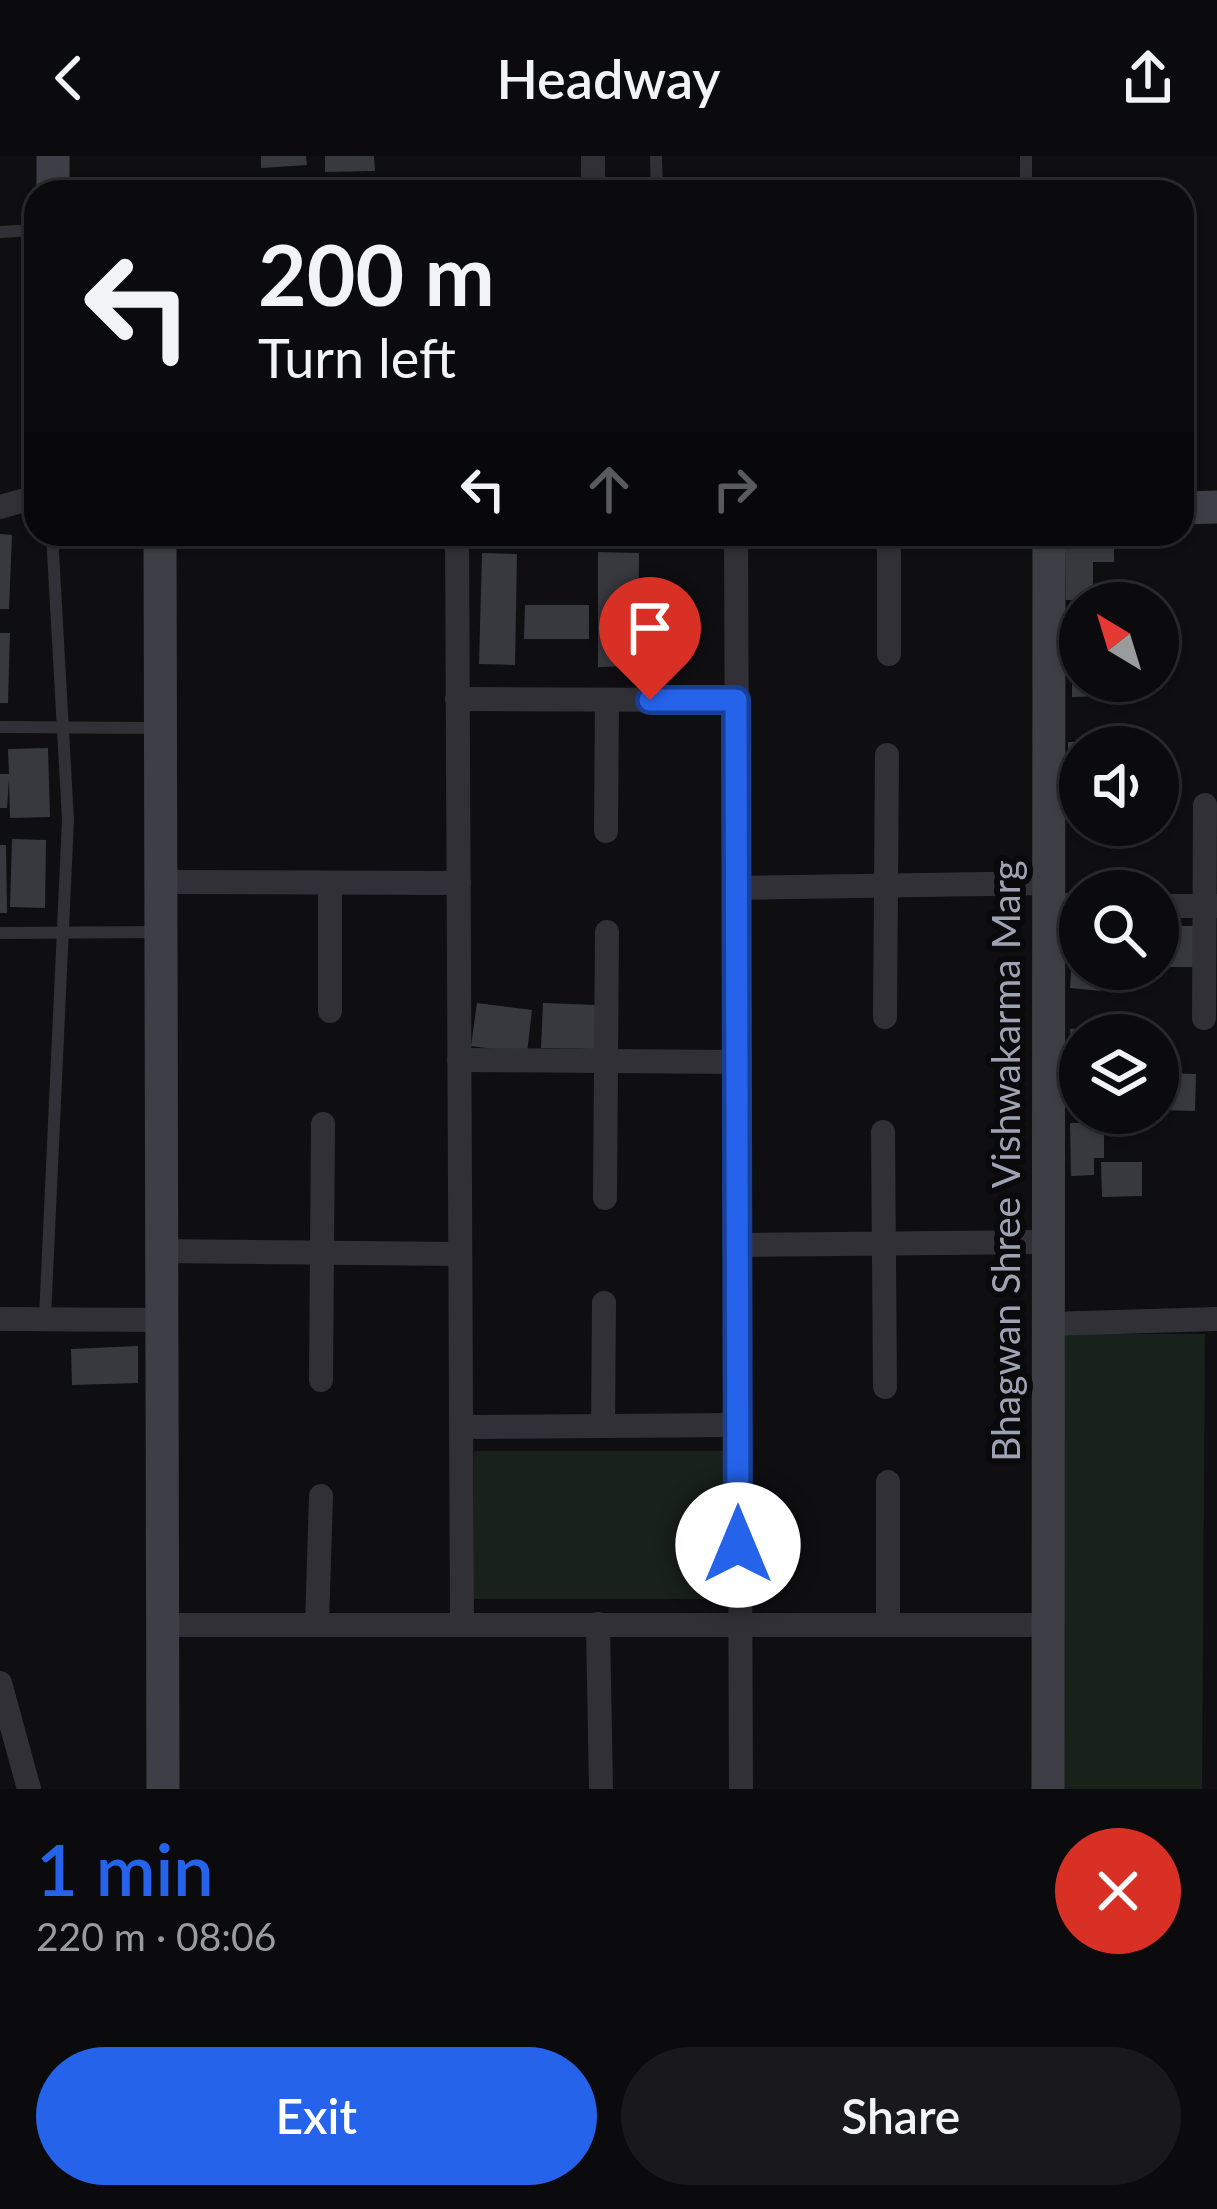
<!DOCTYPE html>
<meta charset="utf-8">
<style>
body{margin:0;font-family:Lato,sans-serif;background:#19191b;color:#f1f3f6;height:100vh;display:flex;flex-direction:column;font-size:45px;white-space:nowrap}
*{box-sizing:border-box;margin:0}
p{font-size:39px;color:#9a9b9d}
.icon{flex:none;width:66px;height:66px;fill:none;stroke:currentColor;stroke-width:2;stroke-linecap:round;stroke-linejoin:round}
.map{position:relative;height:1633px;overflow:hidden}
.sheet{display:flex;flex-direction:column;background:#0b0b0d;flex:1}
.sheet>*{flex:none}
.hud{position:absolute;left:24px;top:24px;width:1170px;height:366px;border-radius:36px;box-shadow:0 3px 9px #0004,0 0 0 3px #2b2b2e;background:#0b0b0d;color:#f1f3f6;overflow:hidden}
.needle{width:78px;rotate:322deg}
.controls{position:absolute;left:1059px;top:426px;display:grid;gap:24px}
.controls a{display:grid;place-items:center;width:120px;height:120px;border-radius:50%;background:#0b0b0d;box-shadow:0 3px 9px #0004,0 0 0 3px #2b2b2e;font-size:60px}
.pin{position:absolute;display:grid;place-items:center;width:102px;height:102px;color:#fff;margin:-123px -51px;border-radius:50% 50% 50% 0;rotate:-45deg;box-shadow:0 0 12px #0007}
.pin .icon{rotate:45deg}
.me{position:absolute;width:132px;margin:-66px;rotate:0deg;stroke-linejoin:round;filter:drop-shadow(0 0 9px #0008)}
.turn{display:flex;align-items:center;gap:42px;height:252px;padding:0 36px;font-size:54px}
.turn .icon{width:156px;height:156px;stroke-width:2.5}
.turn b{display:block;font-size:84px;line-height:102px}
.lanes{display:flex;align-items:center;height:114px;padding:0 36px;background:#0003;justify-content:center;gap:60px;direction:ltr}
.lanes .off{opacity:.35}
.round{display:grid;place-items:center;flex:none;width:126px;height:126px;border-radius:63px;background:#19191b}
.summary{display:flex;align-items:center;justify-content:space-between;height:204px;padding:0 36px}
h1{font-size:72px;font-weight:600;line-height:90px;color:#2563eb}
.cta{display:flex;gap:24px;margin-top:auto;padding:24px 36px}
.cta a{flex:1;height:138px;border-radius:72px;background:#2563eb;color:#fff;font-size:48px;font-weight:600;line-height:138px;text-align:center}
.cta a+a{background:#19191b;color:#f1f3f6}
header{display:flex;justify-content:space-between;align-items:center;height:156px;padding:0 36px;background:#0b0b0d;font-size:54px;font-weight:600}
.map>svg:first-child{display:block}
</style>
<header><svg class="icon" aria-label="back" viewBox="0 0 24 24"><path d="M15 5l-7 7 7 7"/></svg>Headway<svg class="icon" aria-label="share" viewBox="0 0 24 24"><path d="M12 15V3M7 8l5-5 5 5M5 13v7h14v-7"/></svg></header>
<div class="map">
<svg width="1217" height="1633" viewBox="0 0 1217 1633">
<rect width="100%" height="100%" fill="#0f0f11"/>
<g fill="#19211b">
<path d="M1056,1178H1205L1202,1633H1053Z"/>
<path d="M474,1295H725L724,1443H473Z"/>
</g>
<g fill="#38393f">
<path d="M261,0H306L307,9L261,12Z"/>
<path d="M325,0H374L375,15L325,16Z"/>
<path d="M0,378L12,379L9,453H0Z"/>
<path d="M1065,378H1114V406H1093V444H1066Z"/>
<path d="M598,396L639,397L638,510L598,511Z"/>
<path d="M482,397L517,398L515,509L479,508Z"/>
<path d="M525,449H589V483H524Z"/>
<path d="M0,477H10L8,547H0Z"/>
<path d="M1072,499H1080V525H1106V540L1072,541Z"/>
<path d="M1068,586H1104V591H1080V627H1068Z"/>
<path d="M48,592L50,661L10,662L9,623L7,652H0V618H9L8,593Z"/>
<path d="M12,683L46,684L45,752L10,751Z"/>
<path d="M0,689H6L7,757H0Z"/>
<path d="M1074,768L1080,769V813H1103L1101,835L1070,832Z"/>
<rect x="1158" y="770" width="35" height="41"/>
<path d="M477,847L532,854L527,897L471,890Z"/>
<path d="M543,847L597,849L595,893L541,892Z"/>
<path d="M1104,871L1105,879H1080V904L1072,905L1070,873Z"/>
<path d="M1162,917L1196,918L1195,955L1162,954Z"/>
<path d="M1070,967H1093V973L1104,978V1002H1094V1019L1071,1020Z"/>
<path d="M1101,1006H1142V1040L1102,1041Z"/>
<path d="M138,1190V1227L72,1229L71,1193Z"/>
</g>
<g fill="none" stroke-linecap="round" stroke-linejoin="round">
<g stroke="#303036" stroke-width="12">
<path d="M656,0L657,36"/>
<path d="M1026,0V36"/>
<path d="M0,76L36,74"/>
<path d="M0,571L155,572"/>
<path d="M0,777L161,776"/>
<path d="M45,1162L68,664L52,378"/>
</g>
<g stroke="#303036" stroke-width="24">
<path d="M593,36V0"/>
<path d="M0,351L36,341"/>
<path d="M457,378L462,1469"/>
<path d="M736,378L741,1633"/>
<path d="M889,498V378"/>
<path d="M457,543L736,544"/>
<path d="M606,675L607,544"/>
<path d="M161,726L459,727"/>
<path d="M330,727V855"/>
<path d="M737,732L1049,727"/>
<path d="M1048,749H1080"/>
<path d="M1158,750H1217"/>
<path d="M885,861L887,599"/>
<path d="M1204,862L1205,649"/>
<path d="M459,904L737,906"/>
<path d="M883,976L885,1231"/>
<path d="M605,1042L607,776"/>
<path d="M738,1089L1048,1086"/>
<path d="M162,1095L460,1098"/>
<path d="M0,1163L161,1164"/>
<path d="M1048,1168L1217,1163"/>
<path d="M321,1224L323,968"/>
<path d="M603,1270L604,1147"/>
<path d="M462,1271L738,1269"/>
<path d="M888,1326V1469"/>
<path d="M598,1468L601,1633"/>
<path d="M162,1469H1048"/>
<path d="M317,1469L321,1340"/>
<path d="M0,1527L29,1633"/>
</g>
<g stroke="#3e3e46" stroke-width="33">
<path d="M53,36V0"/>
<path d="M1182,352L1217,351"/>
<path d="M160,378L163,1633"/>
<path d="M1048,1633L1049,378"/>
</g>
</g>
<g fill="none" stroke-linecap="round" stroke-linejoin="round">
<defs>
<path id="route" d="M650,544H736L738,1389"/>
</defs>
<use href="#route" stroke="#184099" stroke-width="30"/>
<use href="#route" stroke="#2563eb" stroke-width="21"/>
</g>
<g text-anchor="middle" stroke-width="12" stroke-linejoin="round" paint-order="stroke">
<g font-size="39" fill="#9fa2b3" stroke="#0a0a0c">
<text transform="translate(1006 1005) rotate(-90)" y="14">Bhagwan Shree Vishwakarma Marg</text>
</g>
</g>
</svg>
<div class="controls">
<a><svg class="needle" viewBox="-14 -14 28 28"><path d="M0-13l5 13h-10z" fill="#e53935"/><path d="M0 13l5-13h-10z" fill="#9a9b9d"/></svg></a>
<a><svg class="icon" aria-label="sound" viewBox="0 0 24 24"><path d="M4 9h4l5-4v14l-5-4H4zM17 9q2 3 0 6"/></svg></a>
<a><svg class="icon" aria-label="search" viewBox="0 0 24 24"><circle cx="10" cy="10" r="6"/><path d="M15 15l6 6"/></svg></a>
<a><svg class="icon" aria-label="layers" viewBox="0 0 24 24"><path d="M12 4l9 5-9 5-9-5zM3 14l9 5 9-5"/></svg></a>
</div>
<div class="pin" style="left:650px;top:544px;background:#d93025"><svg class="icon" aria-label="arrive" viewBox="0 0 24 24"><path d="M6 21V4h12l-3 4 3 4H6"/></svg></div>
<svg class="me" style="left:738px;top:1389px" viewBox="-20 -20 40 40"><circle r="19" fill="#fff"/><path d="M0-13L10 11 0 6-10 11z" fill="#2563eb"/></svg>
<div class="hud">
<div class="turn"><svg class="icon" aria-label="left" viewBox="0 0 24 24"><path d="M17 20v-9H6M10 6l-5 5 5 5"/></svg><div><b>200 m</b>Turn left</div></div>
<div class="lanes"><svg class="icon" aria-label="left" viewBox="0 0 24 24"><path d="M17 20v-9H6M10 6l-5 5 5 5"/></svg><svg class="icon off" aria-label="ahead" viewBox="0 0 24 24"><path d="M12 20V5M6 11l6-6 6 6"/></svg><svg class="icon off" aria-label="right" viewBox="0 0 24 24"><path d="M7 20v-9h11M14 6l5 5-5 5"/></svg></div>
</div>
</div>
<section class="sheet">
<div class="summary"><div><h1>1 min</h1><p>220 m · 08:06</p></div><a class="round" style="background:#d93025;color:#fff"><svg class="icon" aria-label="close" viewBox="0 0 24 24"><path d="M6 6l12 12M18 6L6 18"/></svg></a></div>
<div class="cta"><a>Exit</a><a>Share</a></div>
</section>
